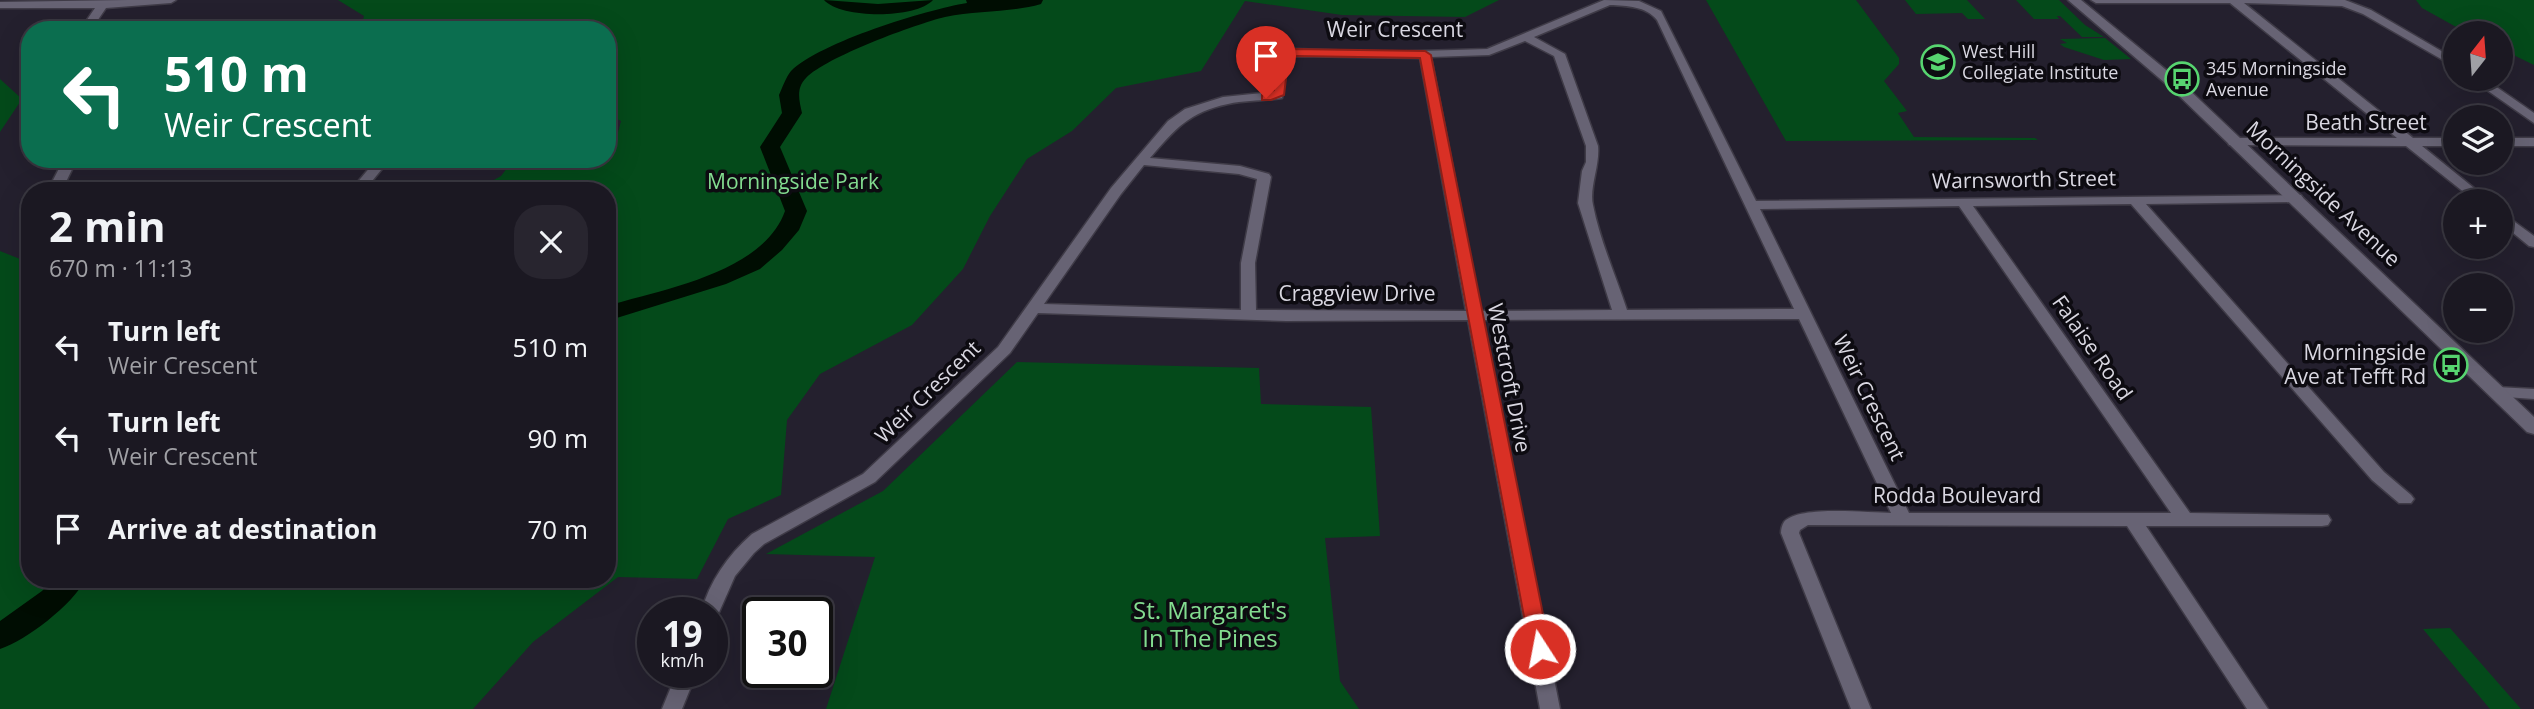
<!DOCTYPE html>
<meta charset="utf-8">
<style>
body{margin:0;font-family:"Open Sans",sans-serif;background:#28252f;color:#f1f3f6;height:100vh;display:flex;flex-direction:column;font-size:26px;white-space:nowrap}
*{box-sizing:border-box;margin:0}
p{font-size:23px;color:#a0a0a5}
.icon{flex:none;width:38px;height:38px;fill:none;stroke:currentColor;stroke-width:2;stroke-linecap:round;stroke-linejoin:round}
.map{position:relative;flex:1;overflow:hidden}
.details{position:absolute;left:21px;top:182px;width:595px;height:406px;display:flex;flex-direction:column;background:#1b1822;border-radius:28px;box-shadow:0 7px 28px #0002,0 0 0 2px #393740}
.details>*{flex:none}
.banner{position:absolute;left:21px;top:21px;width:595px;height:147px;border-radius:28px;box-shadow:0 7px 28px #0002,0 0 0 2px #393740;background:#0b6e4f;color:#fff;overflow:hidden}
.needle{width:46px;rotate:17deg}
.tools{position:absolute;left:2443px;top:21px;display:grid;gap:14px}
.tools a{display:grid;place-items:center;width:70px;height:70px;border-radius:50%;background:#1b1822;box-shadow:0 7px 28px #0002,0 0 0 2px #393740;font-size:35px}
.speed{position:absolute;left:637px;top:597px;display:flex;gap:14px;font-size:35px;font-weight:700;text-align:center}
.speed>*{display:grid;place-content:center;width:91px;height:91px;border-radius:50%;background:#1b1822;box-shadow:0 7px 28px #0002,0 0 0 2px #393740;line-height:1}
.speed small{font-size:18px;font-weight:400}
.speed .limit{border:4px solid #111;border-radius:10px;background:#fff;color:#111}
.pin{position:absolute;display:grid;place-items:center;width:60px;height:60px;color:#fff;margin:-72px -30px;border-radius:50% 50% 50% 0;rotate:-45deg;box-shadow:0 0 7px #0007}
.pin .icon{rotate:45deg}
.me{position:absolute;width:77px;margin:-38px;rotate:349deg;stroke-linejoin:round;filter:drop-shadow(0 0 5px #0008)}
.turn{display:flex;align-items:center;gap:24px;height:147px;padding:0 28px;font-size:32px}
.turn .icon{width:91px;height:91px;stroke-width:2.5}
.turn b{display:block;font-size:49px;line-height:60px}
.round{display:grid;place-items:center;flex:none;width:74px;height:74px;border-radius:28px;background:#28252f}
.overview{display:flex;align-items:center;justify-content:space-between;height:119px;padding:0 28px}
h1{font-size:42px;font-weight:700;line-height:52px}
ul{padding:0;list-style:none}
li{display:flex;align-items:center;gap:21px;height:91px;padding:0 28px}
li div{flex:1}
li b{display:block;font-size:26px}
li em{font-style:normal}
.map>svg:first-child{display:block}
</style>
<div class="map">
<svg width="2534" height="709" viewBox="0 0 2534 709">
<rect width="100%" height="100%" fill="#24202e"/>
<g fill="#044a1a">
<path d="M338,0H1499L1465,17L1342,15L1245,1L1201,71L1116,88L1072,131L1027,159L990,216L963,269L912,325L820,374L787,420L781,495L728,519L697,579L618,577L533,642L473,709H0V251L30,263V579H607V191H474L501,176L511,163C537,162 557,157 582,165L592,159H607V151L614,147L621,121L607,114V30H360L364,16Z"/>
<path d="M1706,0H1856L1899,58V64L1884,81L1907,111L1898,113L1914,137L2035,138L2038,140L1786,141Z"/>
<path d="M1905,0H1967L1985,19H1968L1962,13L1916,14Z"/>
<path d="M2016,0H2059L2085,25L2104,37H2082L2060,16H2057L2059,19H2034Z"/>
<path d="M2416,0H2534V65L2501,49V33H2467L2422,8Z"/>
<path d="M2105,38L2131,59L2104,60L2064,47L2060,44L2067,43L2060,39Z"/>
<path d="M0,79L22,99L0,132Z"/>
<path d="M1017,362L1259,368L1261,404L1371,407L1380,536L1325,538L1340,681L1359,709H826L875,557L766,554L883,491Z"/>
<path d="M2450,628L2521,709H2490L2423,629Z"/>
</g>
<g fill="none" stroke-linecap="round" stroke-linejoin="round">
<g fill="#000d02" fill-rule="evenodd">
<path d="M824,0L878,4L933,0C916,19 841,19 824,0Z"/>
<path d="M1043,0L1041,4C1010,13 977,10 945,17C916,24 826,57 806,78C796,88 799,100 802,113L780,147L807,211L799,230L782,250L760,269L726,284L607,321V306C663,289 763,273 785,211L760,147L782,113L779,95C782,88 786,77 791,71C821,42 925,10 967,3L966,0Z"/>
<path d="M53,579H86C72,605 27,640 0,649V621L42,591Z"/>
</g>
<defs>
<g id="minor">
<path d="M127,0H176L171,3L106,8L91,30H80L95,8H0V2Z"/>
<path d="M1604,0L1639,1L1661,11L1756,201L2301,195L2303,198L2301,201L2296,202L2146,204L2384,472L2411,495L2414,499L2411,503H2399L2372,480L2131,204L1973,206L2190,513L2328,515L2331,520L2328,525L2322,526H2146L2268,709H2247L2127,526L1808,525L1800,530L1799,533L1871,709H1851L1781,533C1781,529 1782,525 1784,522C1799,505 1868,513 1891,513L1799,319L1483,320L1560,709H1540L1468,320L1286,321L1038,313L1010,353L875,482L764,544L754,553L735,576L717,617L712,619V612H701C710,581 727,556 752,534L863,474L998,347L1111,188L1168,121L1185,109L1223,97L1272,92L1276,60L1294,49L1387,52L1487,49ZM1610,5C1627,6 1646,6 1657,20L1794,309L1627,310C1616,276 1600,241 1593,205C1589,188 1600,166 1598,146L1565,54L1534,37ZM1525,41L1554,56L1586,146V162L1582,171L1578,203L1612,310L1481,311L1431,57L1489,55ZM1296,56L1420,58L1466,311L1256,310L1255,263L1271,177L1269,174L1240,166L1150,158C1175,129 1189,112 1228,104C1246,100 1265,101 1282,98L1288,61ZM1144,165L1239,174L1257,179L1241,263V310L1044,304L1121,194ZM1959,206L2171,513H1909L1760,209Z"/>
<path d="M2091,0H2345L2371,10L2455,59V67L2363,14L2342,6L2244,3L2413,138H2455V146H2422L2490,201H2475L2406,146L2229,145L2228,142L2234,138H2397L2230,3H2096Z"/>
<path d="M2471,79H2485L2534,113V123Z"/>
<rect x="2501" y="138" width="33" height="8"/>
<path d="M64,159H77L65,184V191H51V184Z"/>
<path d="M377,159H390L364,191H350Z"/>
<path d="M2501,212L2534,236V247L2529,246L2501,223Z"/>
<path d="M2497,387L2534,389V399L2491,396L2489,392Z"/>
<path d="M677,672H697L682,709H662Z"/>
</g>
<path id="secondary" d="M2068,0H2081L2182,83L2534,417V434L2527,432L2172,89Z"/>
</defs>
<use href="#minor" stroke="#3f3b47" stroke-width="3"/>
<use href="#secondary" stroke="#3f3b47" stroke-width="3"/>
<use href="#minor" fill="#676374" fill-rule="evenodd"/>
<use href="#secondary" fill="#676374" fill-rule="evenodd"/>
</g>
<path fill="#d93025" stroke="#8d1f18" stroke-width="2" d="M1294,49L1425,51L1431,55L1550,649L1547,655L1540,657L1533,655L1530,649L1420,58L1297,56L1288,62L1284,95L1271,100H1262V95L1274,90L1273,77L1276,60Z"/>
<defs>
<symbol id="school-ring" viewBox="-11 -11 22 22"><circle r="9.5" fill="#0d0b11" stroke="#57d570" stroke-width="1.5"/><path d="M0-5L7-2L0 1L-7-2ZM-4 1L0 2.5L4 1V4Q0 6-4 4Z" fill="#57d570"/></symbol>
<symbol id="bus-ring" viewBox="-11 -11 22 22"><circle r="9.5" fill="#0d0b11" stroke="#57d570" stroke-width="1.5"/><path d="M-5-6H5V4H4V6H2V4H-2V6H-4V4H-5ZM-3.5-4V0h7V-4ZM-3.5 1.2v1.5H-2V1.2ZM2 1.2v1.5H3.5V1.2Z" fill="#57d570"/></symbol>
</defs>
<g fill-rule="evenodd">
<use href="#school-ring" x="1919" y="43" width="38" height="38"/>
<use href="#bus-ring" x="2163" y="60" width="38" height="38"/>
<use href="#bus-ring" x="2432" y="346" width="38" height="38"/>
</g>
<g text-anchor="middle" stroke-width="7" stroke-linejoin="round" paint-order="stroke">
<g font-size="18" fill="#d9d7e1" stroke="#0d0b11" text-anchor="start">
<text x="1962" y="58">West Hill<tspan x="1962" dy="21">Collegiate Institute</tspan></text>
<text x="2206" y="75">345 Morningside<tspan x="2206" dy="21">Avenue</tspan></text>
</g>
<g font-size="21" fill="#d9d7e1" stroke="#0d0b11">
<text x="1395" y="37">Weir Crescent</text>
<text x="2366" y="130">Beath Street</text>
<text transform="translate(2024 180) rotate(-1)" y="7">Warnsworth Street</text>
<text transform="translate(2323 194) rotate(43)" y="7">Morningside Avenue</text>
<text x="1357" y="301">Craggview Drive</text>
<text transform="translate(2092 348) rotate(55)" y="7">Falaise Road</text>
<text transform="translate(1509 378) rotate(79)" y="7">Westcroft Drive</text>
<text transform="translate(928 392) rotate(-44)" y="7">Weir Crescent</text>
<text transform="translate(1869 398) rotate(64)" y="7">Weir Crescent</text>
<text x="1957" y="503">Rodda Boulevard</text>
</g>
<g font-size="21" fill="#83dc90" stroke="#0d0b11">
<text x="793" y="189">Morningside Park</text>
</g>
<g font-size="21" fill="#d9d7e1" stroke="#0d0b11" text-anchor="end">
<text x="2426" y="360">Morningside<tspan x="2426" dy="24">Ave at Tefft Rd</tspan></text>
</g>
<g font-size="24" fill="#83dc90" stroke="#0d0b11">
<text x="1210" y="619">St. Margaret's<tspan x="1210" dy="28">In The Pines</tspan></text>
</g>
</g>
</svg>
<div class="tools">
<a><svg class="needle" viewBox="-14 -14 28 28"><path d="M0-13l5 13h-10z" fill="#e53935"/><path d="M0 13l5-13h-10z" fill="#a0a0a5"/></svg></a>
<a><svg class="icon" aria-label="layers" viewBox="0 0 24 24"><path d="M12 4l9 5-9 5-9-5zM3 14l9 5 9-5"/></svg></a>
<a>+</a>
<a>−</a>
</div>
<div class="speed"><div>19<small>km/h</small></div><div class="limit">30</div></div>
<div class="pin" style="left:1266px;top:98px;background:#d93025"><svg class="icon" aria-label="arrive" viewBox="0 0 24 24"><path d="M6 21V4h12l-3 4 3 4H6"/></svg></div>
<svg class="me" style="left:1540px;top:649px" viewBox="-20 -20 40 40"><circle r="17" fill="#d93025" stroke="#fff" stroke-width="3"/><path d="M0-11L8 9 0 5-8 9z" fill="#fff"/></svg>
<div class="banner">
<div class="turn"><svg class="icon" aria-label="left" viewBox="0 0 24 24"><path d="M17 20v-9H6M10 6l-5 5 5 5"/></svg><div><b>510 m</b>Weir Crescent</div></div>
</div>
<section class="details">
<div class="overview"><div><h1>2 min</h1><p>670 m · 11:13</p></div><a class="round"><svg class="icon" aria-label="close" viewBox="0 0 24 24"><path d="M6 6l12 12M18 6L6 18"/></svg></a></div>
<ul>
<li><svg class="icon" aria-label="left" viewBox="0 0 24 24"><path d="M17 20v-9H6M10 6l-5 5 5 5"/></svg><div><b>Turn left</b><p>Weir Crescent</p></div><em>510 m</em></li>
<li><svg class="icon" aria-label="left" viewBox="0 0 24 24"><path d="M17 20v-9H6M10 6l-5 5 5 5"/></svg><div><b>Turn left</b><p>Weir Crescent</p></div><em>90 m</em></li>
<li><svg class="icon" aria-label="arrive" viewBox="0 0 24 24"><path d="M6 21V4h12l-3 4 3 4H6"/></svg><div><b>Arrive at destination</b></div><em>70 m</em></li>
</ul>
</section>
</div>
